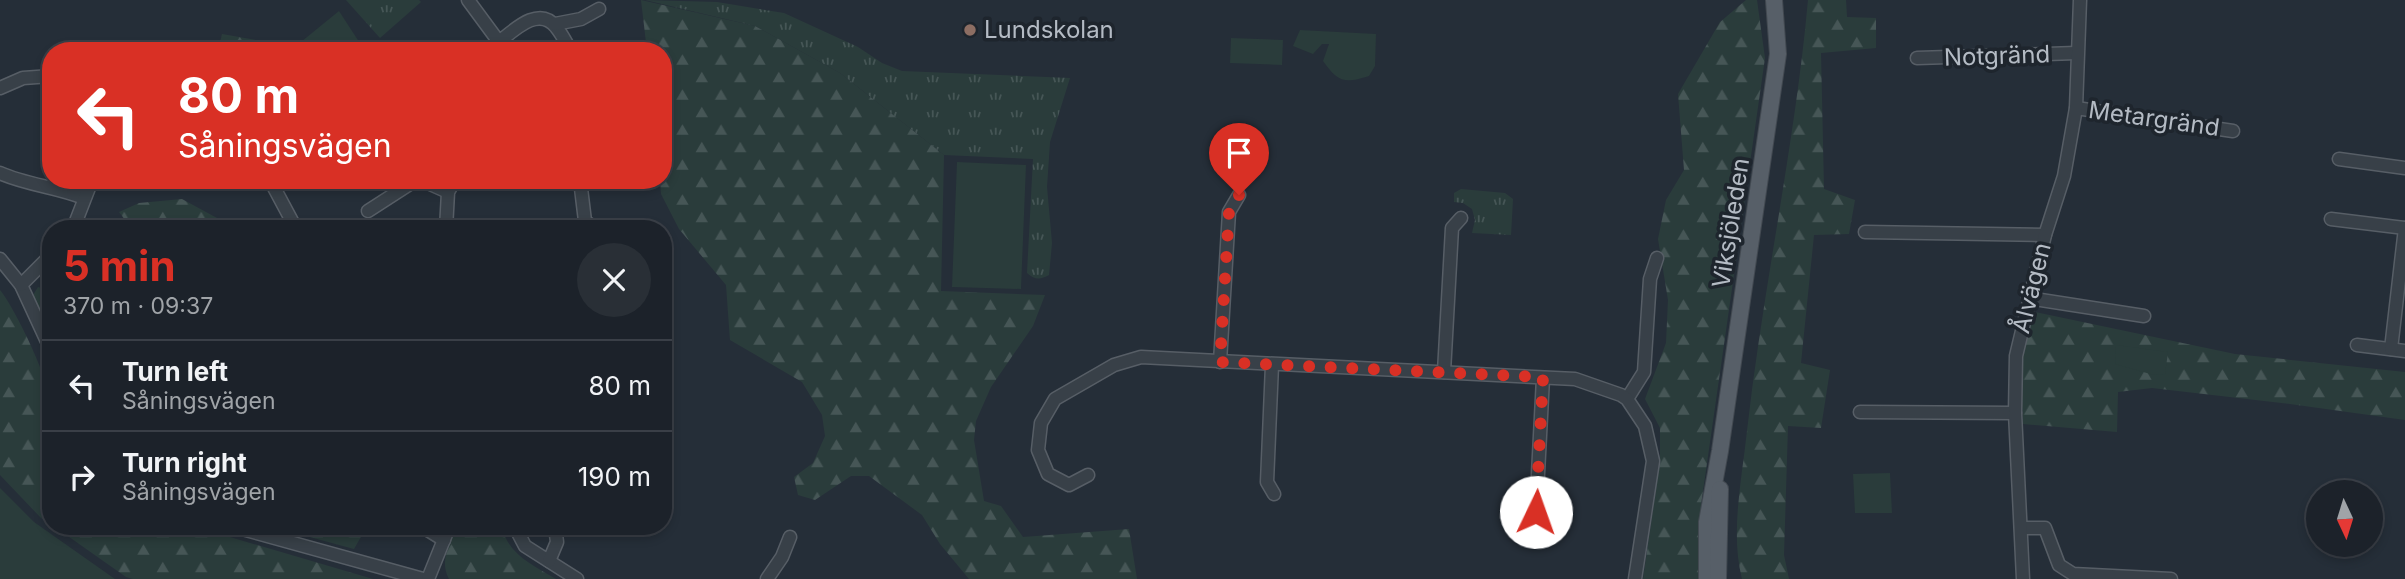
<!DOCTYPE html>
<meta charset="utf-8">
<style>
body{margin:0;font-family:Inter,sans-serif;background:#292f36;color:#f1f3f6;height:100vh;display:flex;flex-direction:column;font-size:26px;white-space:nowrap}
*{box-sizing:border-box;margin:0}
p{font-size:23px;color:#a0a4a8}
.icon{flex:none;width:38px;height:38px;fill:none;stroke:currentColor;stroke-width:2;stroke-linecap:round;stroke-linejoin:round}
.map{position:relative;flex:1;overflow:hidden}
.details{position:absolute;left:42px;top:220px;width:630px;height:315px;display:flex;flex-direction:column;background:#1c222a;border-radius:28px;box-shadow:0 4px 10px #0003,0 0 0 2px #3a3f47}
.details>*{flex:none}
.guide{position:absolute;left:42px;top:42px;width:630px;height:147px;border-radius:28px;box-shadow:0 4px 10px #0003,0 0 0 2px #3a3f47;background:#d93025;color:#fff;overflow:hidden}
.needle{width:46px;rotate:176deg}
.buttons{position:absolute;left:2306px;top:480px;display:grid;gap:14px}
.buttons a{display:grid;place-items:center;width:77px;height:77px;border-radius:50%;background:#1c222a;box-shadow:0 4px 10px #0003,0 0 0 2px #3a3f47;font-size:35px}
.pin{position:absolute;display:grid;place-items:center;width:60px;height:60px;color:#fff;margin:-72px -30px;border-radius:50% 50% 50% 0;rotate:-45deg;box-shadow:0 0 7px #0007}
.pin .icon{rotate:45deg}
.me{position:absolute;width:77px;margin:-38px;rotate:3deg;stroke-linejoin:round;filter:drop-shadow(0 0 5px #0008)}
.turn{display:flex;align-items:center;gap:24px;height:147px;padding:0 21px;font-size:32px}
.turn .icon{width:91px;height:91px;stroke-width:2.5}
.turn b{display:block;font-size:49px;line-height:60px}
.round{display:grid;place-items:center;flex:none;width:74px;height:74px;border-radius:37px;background:#292f36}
.headline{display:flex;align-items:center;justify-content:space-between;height:119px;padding:0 21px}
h1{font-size:42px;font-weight:700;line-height:52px;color:#d93025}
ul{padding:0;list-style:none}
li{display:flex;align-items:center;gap:21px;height:91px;padding:0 21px;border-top:2px solid #3a3f47}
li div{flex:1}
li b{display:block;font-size:26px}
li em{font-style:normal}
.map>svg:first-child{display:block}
</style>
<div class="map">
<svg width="2405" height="579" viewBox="0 0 2405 579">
<defs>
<pattern id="grass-tufts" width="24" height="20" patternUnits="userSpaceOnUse" patternTransform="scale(1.75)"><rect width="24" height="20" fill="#2a3c3b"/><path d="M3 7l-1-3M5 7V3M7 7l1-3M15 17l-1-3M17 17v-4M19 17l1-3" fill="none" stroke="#465656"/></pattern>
<pattern id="forest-firs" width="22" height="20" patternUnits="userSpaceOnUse" patternTransform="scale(1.75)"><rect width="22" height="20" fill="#2a3c3b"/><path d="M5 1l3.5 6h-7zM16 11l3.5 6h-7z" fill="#465656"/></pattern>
</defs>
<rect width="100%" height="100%" fill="#252e38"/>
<g fill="url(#grass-tufts)">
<path d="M346,0H419L421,2L380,38Z"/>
<path d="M645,0L717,2L784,13L858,47L882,63L902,71L1070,78L1050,142L1047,187L1052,243L1049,275C1040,280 1035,280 1027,273L1033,159L944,155L840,73L755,26Z"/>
<path d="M1461,189L1505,193L1513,199L1511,235L1472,233L1475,220L1472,209L1463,203L1454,202V193Z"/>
</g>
<g fill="url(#forest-firs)">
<path d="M641,0L755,26L840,73L944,155L941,291L1045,295L1033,326L991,387L976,421L974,440L984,501L1001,506L1023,537L1129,529L1137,579H969L940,544L922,515L869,476H851L815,500L798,495L794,477L813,463L825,436L822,415L802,382L730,340L726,285L679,229L661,194L660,180H663V51H647Z"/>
<path d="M1746,0H1757L1765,58L1701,505L1700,579H1643L1660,462V428L1645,399L1666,343L1668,300L1658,239L1666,200L1684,170L1678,94L1720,22Z"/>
<path d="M1808,0H1846L1847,17L1876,18V48L1821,53L1824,189L1855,200L1849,234L1814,235L1801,363L1830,370L1821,428L1788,426L1784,555L1789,579H1742C1730,532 1742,479 1747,431C1763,287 1795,145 1808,0Z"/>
<path d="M222,34L272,43L276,51H218Z"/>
<path d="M182,199L217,218L225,229H132L119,212L139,203Z"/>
<path d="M38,287L51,291V341L32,297Z"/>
<path d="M0,290C16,310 49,379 51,404C54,443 51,485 51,524L41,518L0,475Z"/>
<path d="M2035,312L2235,354L2405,372V420L2290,404L2152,388L2118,392L2117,432L2023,424L2020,356L2026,319Z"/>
<path d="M55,527H196L373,579H133L126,577Z"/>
<path d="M273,527H361L362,535L354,549Z"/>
<path d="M457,527H502C508,555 533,565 556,579H449C439,560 450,545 457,527Z"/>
</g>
<g fill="#2a3c3b">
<path d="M339,11L365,51H300L296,46Z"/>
<path d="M1300,30L1376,34L1375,66L1369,76C1344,84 1338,82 1323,61L1329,44H1322L1313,54L1293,46Z"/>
<path d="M1231,38L1283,40L1282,65L1230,63Z"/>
<path d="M957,162L1026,165L1021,289L952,287Z"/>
<path d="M2116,345L2168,352L2165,374L2154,375L2115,364Z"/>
<path d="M1890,473L1892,513H1855L1853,474Z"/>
<path d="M0,488L34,522L115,579H0Z"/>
</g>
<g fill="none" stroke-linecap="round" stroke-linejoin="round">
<defs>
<g id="minor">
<path d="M468,0L499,42C514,30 539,5 556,27C562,34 566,43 571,51"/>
<path d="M555,24L581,19L599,9"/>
<path d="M1917,58L2076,53"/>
<path d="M0,88L23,78L51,76"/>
<path d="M2076,108L2233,131"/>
<path d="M2339,159L2405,168"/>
<path d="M0,173C27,185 57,187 84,198"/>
<path d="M270,180L293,223L294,229"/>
<path d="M421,180L448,192"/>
<path d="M580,180L585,221L596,229"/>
<path d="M368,211L416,180"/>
<path d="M2331,219L2405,228"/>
<path d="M73,229L92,180"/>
<path d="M446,229L448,192L455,180"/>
<path d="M1865,232L2045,235"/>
<path d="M0,259L21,285L51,350"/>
<path d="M21,285L51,255"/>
<path d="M2028,298L2144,316"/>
<path d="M2357,345L2405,351"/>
<path d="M2391,349L2405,228"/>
<path d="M1220,362L1229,212L1239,195"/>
<path d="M1272,365L1267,482L1274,494"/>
<path d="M1444,372L1452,228L1461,218"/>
<path d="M1627,399L1644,372L1650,279L1657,258"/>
<path d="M1860,412L2015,413"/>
<path d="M1088,475L1069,485L1048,474L1038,450L1041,423L1055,399L1114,365L1141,357L1575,379L1621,395L1627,399L1645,426L1653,461L1635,579"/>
<path d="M1525,519L1536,512L1543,378"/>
<path d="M235,527L423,579"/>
<path d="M423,527L444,540"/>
<path d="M515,527L525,546L577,579"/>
<path d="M2022,528H2045L2059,565L2073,574L2171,579"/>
<path d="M549,561L557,542L555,527"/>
<path d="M428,579L449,527"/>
<path d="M767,579L782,557L790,537"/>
<path d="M2023,579L2015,413L2016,356L2045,235L2064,176L2076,108L2080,0"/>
</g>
<g id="major">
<path d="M1707,579V522L1720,451L1778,54L1774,0"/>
<path d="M1718,579L1720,489"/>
</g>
</defs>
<use href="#minor" stroke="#575e66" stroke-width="15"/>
<use href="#major" stroke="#424951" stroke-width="18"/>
<use href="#minor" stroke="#384048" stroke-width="12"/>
<use href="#major" stroke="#575f68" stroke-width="16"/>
</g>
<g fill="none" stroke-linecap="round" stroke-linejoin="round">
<path stroke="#d93025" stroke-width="12" stroke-dasharray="0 21.6" d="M1239,195L1229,212L1220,362L1543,377L1536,512"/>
</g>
<circle fill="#8d6e63" stroke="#1e252d" stroke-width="2.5" cx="970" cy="30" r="7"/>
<g text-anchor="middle" stroke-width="7" stroke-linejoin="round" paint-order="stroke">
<g font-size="24" fill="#b4bbc4" stroke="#1e252d" text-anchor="start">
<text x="984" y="38">Lundskolan</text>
</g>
<g font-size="24" fill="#b4bbc4" stroke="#1e252d">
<text transform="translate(1997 56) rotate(-2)" y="8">Notgränd</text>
<text transform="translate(2154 119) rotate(8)" y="8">Metargränd</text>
<text transform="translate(1731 223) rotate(-81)" y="8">Viksjöleden</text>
<text transform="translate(2032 288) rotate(-76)" y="8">Ålvägen</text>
</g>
</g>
</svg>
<div class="buttons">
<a><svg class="needle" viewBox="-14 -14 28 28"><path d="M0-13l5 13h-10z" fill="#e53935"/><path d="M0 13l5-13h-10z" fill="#a0a4a8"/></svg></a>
</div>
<div class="pin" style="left:1239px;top:195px;background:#d93025"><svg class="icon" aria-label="arrive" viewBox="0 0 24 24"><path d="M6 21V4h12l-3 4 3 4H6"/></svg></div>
<svg class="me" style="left:1536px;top:512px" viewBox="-20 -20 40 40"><circle r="19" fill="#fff"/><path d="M0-13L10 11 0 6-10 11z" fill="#d93025"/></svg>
<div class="guide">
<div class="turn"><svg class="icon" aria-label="left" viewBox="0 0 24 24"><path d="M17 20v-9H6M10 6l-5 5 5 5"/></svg><div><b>80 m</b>Såningsvägen</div></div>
</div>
<section class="details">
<div class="headline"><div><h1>5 min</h1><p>370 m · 09:37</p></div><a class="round"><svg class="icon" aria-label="close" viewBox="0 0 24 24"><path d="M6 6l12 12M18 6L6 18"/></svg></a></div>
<ul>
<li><svg class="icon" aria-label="left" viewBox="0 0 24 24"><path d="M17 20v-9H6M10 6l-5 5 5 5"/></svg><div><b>Turn left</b><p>Såningsvägen</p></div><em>80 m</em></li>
<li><svg class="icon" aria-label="right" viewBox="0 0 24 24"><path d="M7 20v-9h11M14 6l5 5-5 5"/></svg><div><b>Turn right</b><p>Såningsvägen</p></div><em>190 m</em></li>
</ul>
</section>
</div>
